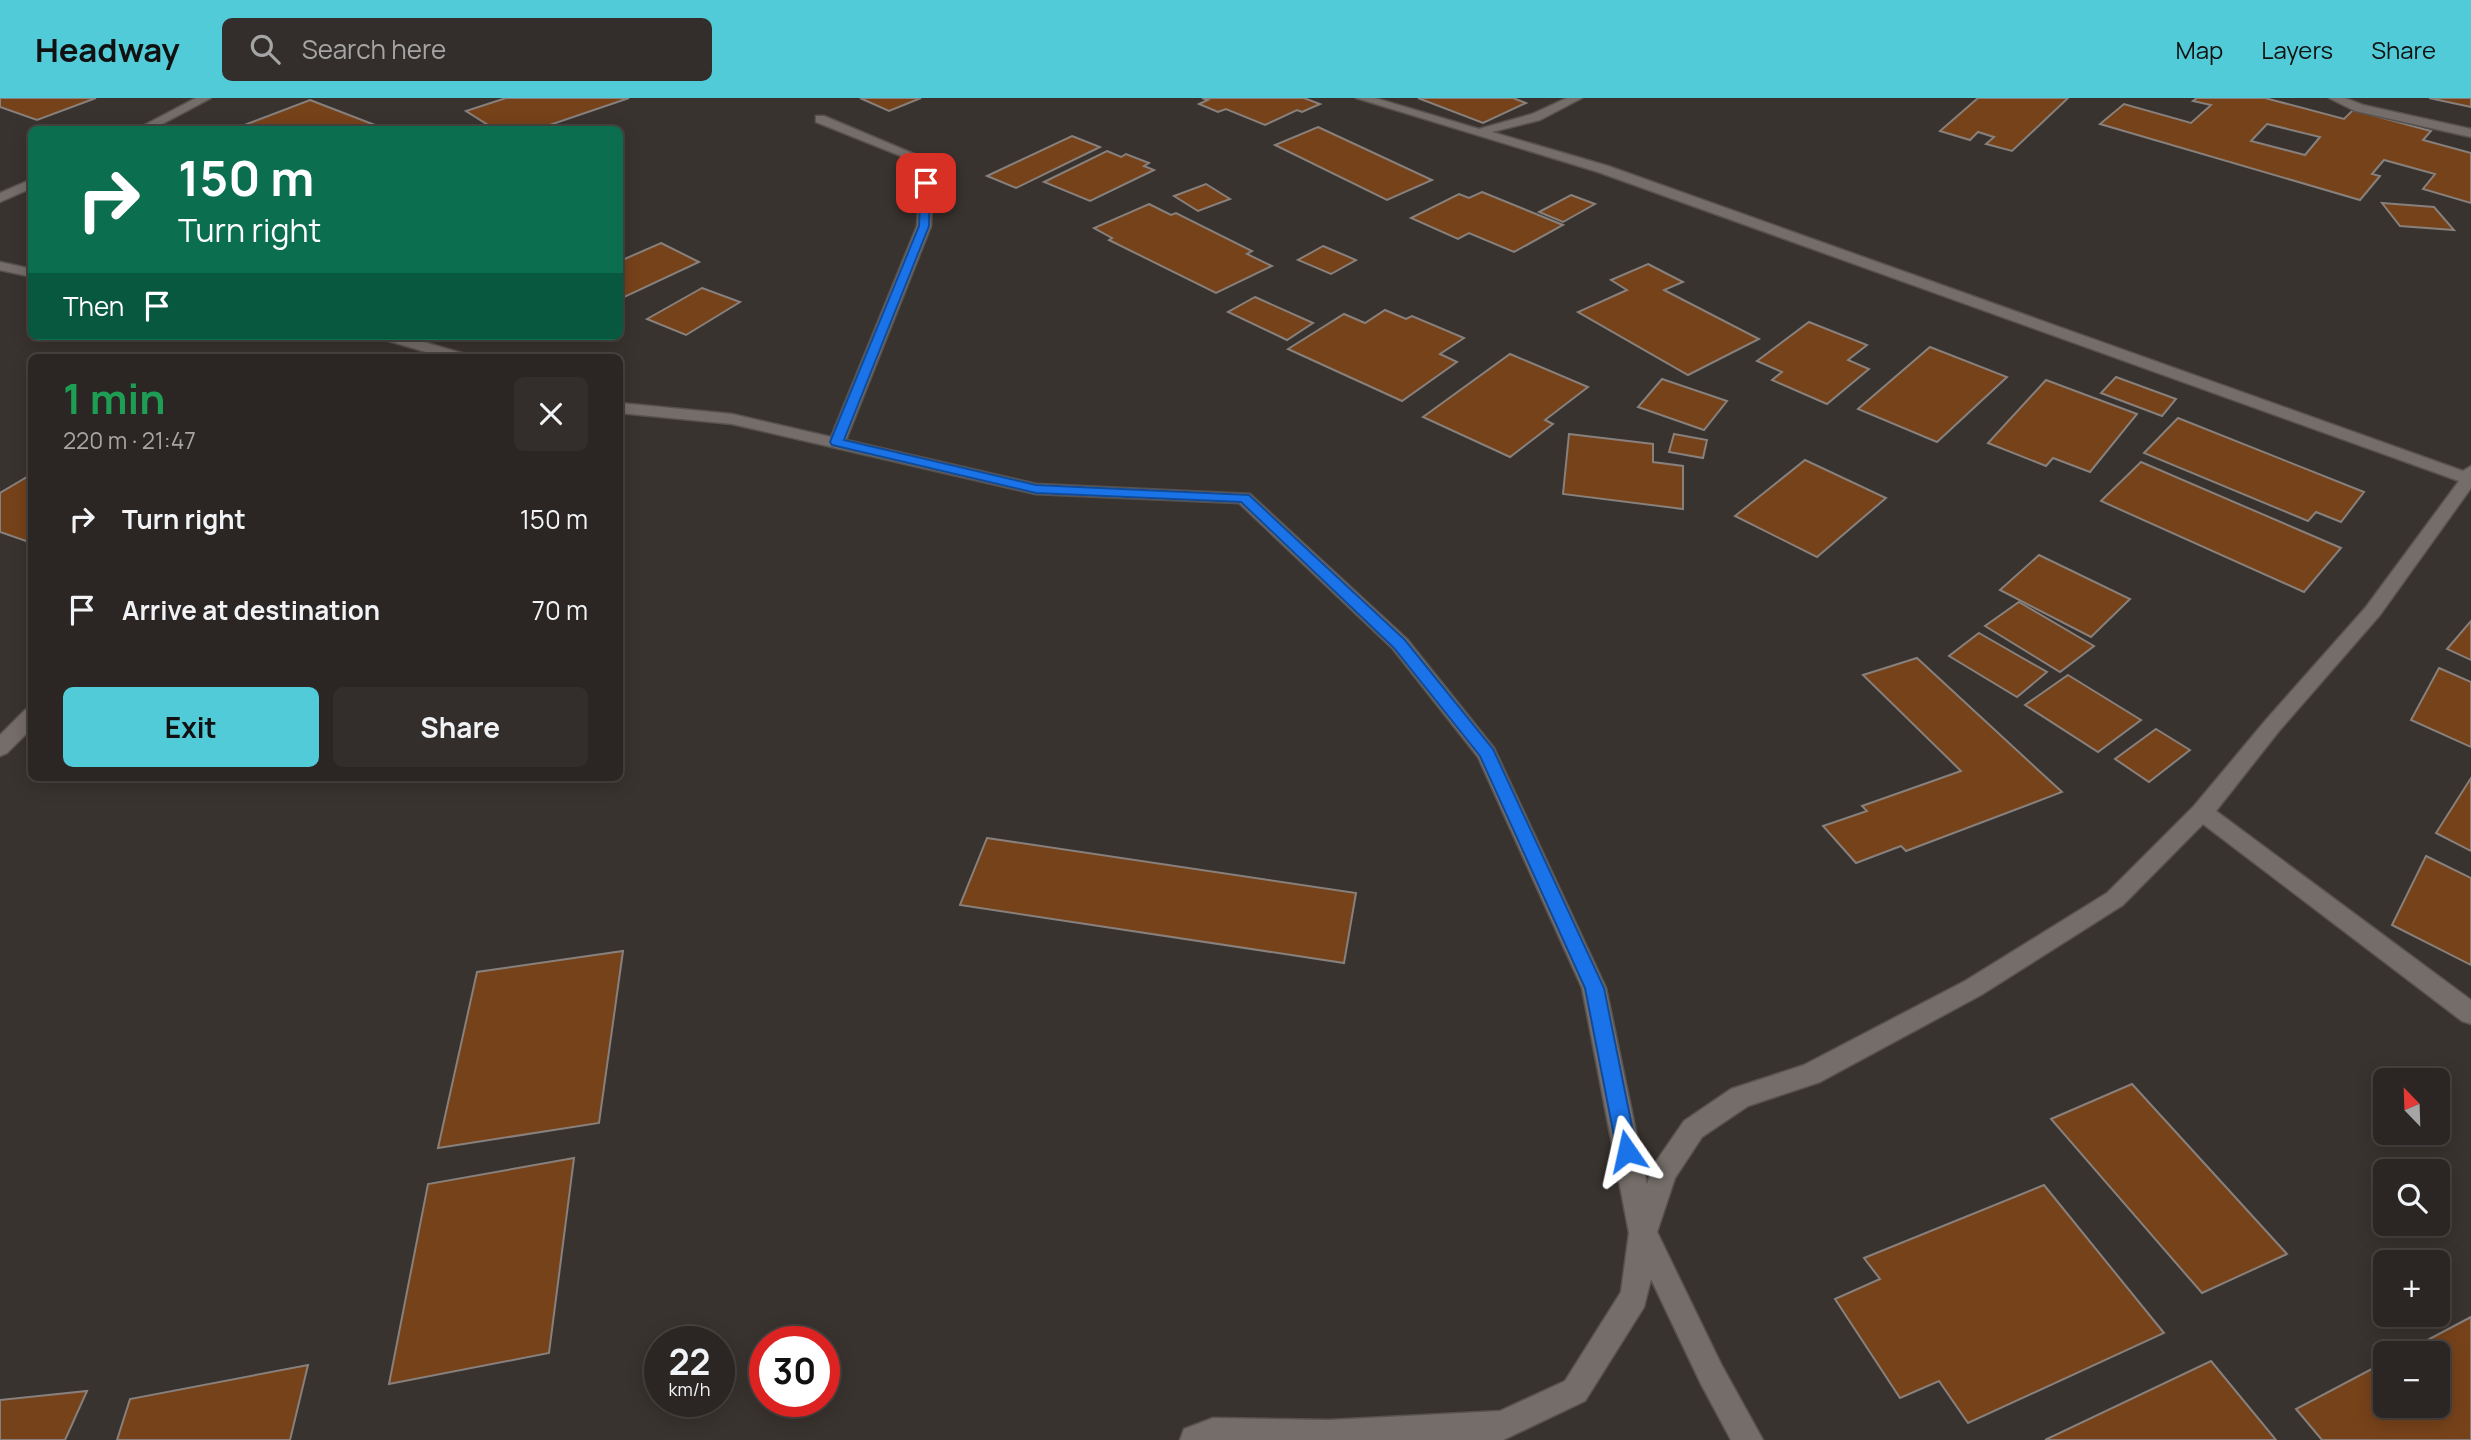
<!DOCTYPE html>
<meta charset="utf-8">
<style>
body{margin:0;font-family:Manrope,sans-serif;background:#332e2b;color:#f1f3f6;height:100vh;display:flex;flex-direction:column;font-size:26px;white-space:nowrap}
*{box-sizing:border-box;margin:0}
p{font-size:23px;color:#a6a5a6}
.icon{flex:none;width:38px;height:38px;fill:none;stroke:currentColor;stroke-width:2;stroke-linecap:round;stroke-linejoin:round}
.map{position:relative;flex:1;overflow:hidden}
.side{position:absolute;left:28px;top:256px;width:595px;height:427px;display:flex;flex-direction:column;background:#2b2623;border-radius:10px;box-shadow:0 4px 18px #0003,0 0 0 2px #474341}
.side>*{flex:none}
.top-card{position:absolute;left:28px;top:28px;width:595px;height:214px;border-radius:10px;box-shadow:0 4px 18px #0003,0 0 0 2px #474341;background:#0b6e4f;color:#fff;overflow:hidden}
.needle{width:46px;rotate:337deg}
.controls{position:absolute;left:2373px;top:970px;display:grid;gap:14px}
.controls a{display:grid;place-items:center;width:77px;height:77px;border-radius:10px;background:#2b2623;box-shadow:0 4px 18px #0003,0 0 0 2px #474341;font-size:35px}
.speed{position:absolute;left:644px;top:1228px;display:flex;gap:14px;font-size:35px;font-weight:700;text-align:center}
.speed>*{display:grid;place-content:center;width:91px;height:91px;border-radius:50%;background:#2b2623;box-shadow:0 4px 18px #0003,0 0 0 2px #474341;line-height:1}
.speed small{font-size:18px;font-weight:400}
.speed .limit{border:10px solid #d22;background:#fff;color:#111}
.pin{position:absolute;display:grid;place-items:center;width:60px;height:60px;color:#fff;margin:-30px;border-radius:14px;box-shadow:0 4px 10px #0006}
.me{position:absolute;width:77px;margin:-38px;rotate:349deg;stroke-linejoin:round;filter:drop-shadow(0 0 5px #0008)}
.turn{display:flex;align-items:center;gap:24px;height:147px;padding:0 35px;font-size:32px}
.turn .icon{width:91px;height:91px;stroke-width:2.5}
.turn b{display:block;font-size:49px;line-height:60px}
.then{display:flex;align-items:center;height:66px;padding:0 35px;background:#0003;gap:14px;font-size:26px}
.round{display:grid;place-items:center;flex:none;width:74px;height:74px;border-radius:10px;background:#332e2b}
.headline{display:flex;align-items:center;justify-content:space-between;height:119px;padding:0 35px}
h1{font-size:42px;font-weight:700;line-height:52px;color:#1e9e55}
.button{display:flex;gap:14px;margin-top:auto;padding:14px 35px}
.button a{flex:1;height:80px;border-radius:10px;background:#52cbd8;color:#111;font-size:28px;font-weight:700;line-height:80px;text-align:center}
.button a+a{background:#332e2b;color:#f1f3f6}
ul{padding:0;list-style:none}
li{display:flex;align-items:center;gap:21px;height:91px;padding:0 35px}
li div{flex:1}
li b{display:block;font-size:26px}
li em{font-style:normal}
header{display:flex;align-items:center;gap:42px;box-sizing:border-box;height:98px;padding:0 35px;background:#52cbd8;color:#111}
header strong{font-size:33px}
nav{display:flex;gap:38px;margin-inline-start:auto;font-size:24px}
.search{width:490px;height:63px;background:#332e2b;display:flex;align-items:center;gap:18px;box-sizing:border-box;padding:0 24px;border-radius:10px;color:#a6a5a6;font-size:26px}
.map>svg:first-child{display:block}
</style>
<header>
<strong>Headway</strong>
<div class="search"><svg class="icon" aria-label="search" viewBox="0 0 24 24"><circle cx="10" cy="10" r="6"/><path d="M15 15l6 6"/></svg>Search here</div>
<nav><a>Map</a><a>Layers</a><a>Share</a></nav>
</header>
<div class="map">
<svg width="2471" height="1342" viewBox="0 0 2471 1342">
<rect width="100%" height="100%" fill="#39332f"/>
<g fill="#76421a" stroke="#87807c" stroke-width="2" fill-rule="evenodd">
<path d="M0,0H96L37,22L0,9Z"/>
<path d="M506,0H629L535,32H496L466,13Z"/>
<path d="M860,0H921L889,13Z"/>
<path d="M1202,0H1304L1320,6L1302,14L1297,12L1265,27L1226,11L1218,14L1199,6L1208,2Z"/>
<path d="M1418,0H1513L1526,5L1483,25Z"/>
<path d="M1978,0H2068L2012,53L1986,46L1994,39L1978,34L1970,42L1940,33Z"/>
<path d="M2197,0H2265L2344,21L2353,12L2431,33L2423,42L2471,55V105L2423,91L2435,76L2384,62L2372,76L2380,78L2360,102L2100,26L2124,6L2191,25L2211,7L2193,3ZM2267,26L2320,39L2305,57L2251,43Z"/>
<path d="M2429,0H2471V9Z"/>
<path d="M310,2L388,32L234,31Z"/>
<path d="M1318,29L1432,82L1387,102L1275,47Z"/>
<path d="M1072,38L1100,49L1016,90L987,78Z"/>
<path d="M1107,53L1121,59L1126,56L1149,65L1144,68L1154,72L1090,103L1044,84Z"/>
<path d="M1206,86L1230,101L1198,113L1174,98Z"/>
<path d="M1482,94L1563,127L1514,154L1469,135L1458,141L1411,120L1459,96L1469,100Z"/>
<path d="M1571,97L1595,106L1563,124L1539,114Z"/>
<path d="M2382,105L2434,109L2454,132L2400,128Z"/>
<path d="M1149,106L1171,117L1176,115L1252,153L1247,156L1272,168L1216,195L1109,142L1112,140L1094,130Z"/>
<path d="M661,145L699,164L620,201V163Z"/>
<path d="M1323,148L1356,162L1331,176L1298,162Z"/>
<path d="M1648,166L1683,184L1664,192L1759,241L1688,277L1578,214L1627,192L1611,182Z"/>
<path d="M702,190L740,204L686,237L647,221Z"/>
<path d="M1255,199L1313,225L1287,242L1228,214Z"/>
<path d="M1385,212L1406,221L1412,218L1464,240L1440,256L1457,264L1402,303L1288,251L1344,216L1365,225Z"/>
<path d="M1809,224L1867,247L1848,262L1869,271L1827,306L1772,282L1782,274L1757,263Z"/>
<path d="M1930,249L2007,279L1937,344L1858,311Z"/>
<path d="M1510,256L1588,289L1545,322L1553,326L1510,359L1423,319Z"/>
<path d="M2116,279L2176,301L2162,318L2101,295Z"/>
<path d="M1662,281L1727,303L1704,332L1638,309Z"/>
<path d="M2046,282L2137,316L2090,374L2053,360L2046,368L1988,345Z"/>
<path d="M2178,320L2364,394L2341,424L2316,414L2308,423L2144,355Z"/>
<path d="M1569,336L1653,346V364L1683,368V411L1563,396Z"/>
<path d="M1674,336L1707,342L1703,360L1669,354Z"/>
<path d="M1805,362L1886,400L1817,459L1735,418Z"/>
<path d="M2141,364L2341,450L2304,494L2101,403Z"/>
<path d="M32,376V445L0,434V395Z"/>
<path d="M2039,457L2130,501L2091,539L2000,492Z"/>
<path d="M2019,504L2094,548L2060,574L1985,528Z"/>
<path d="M2471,523V562L2447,551Z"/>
<path d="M1979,535L2047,574L2017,599L1949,558Z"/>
<path d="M1917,560L2062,694L1906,753L1901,748L1856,765L1823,728L1867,713L1862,708L1961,673L1863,577Z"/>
<path d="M2439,570L2471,584V649L2411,622Z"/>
<path d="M2068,577L2141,622L2098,654L2025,607Z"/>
<path d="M2156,631L2190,652L2149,684L2115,661Z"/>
<path d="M2471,680V753L2436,735Z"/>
<path d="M987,740L1356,795L1344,865L960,807Z"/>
<path d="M2426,758L2471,780V867L2392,827Z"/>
<path d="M623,853L599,1025L438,1050L477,874Z"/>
<path d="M2132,986L2287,1156L2202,1195L2051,1021Z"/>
<path d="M574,1060L549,1255L389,1286L428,1086Z"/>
<path d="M2044,1087L2164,1235L1968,1325L1939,1283L1900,1300L1835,1201L1880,1181L1864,1160Z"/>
<path d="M2471,1219V1342H2322L2296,1311L2385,1264V1307H2438V1255H2403Z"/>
<path d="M2211,1263L2276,1342H2045Z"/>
<path d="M308,1267L290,1342H117L130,1301Z"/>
<path d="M87,1293L65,1342H0V1302Z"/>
</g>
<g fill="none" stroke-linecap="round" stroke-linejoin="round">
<defs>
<path id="lane" d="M2329,0H2345L2363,7L2471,31V39L2355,13Z"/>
<g id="street">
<path d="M196,0H211L151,32H135Z"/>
<path d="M1356,0H1375L1479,31L1532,16L1567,0H1582L1540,22L1492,34L1608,68L2463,373L2471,368V390L2380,517L2279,633L2216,713L2471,902V926L2462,923L2203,726L2123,807L1981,897L1820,984L1748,1008L1702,1039L1675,1080L1657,1134L1721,1266L1763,1342H1731L1701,1286L1651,1181L1644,1209L1585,1303L1503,1342H1180L1184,1331L1213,1320L1329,1322L1500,1313L1565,1283L1621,1194L1629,1135L1582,890L1478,659L1393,551L1239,405L1036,396L732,326L620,315V305L732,316L831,339L917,128L921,66L816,24V18H824L933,64L931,128L846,342L1036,386L1250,396L1407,541L1494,650L1606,890L1647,1086L1655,1065L1684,1023L1731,991L1804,967L1965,883L2107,795L2194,708L2265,623L2366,509L2459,383L1598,74Z"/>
<path d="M32,81V90L0,104V95Z"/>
<path d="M0,164L32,171V179L0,172Z"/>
<path d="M379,238H403L465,256L468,259H443L382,241Z"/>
<path d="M32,610V630L7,655L0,658V637L25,612Z"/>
</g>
</defs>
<use href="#lane" stroke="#57524f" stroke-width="3"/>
<use href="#street" stroke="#57524f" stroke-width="3"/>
<use href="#lane" fill="#746d69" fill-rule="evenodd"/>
<use href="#street" fill="#746d69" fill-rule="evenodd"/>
</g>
<path fill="#1a73e8" stroke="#114b97" stroke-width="2" d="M926,82L930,85L929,128L844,342L1036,387L1249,397L1405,542L1493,651L1604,890L1637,1053L1634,1060L1627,1062L1620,1060L1617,1053L1585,890L1480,658L1394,550L1241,404L1036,395L832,347L830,344L919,128L921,85Z"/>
</svg>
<div class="controls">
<a><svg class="needle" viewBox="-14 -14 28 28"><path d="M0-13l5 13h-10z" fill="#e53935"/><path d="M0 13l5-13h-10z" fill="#a6a5a6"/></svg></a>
<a><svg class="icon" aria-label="search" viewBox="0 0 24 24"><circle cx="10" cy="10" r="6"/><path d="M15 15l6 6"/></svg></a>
<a>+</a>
<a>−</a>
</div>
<div class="speed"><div>22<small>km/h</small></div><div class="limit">30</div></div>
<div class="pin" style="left:926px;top:85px;background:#d93025"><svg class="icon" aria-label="arrive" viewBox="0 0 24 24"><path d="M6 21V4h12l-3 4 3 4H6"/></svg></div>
<svg class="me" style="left:1627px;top:1053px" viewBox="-20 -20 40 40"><path d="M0-17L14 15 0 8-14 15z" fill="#1a73e8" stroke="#fff" stroke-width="4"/></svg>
<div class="top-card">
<div class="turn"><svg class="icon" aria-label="right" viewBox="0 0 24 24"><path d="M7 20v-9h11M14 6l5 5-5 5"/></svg><div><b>150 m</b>Turn right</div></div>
<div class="then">Then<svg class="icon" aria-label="arrive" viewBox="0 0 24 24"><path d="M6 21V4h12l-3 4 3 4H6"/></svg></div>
</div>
<section class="side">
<div class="headline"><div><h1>1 min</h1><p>220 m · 21:47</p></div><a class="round"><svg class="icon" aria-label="close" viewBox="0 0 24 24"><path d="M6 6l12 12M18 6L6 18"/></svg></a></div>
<ul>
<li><svg class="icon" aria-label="right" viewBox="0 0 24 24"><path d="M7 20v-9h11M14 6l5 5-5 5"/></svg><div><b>Turn right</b></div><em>150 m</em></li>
<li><svg class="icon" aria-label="arrive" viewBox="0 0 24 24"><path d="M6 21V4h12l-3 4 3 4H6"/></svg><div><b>Arrive at destination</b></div><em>70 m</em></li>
</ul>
<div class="button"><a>Exit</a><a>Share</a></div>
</section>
</div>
